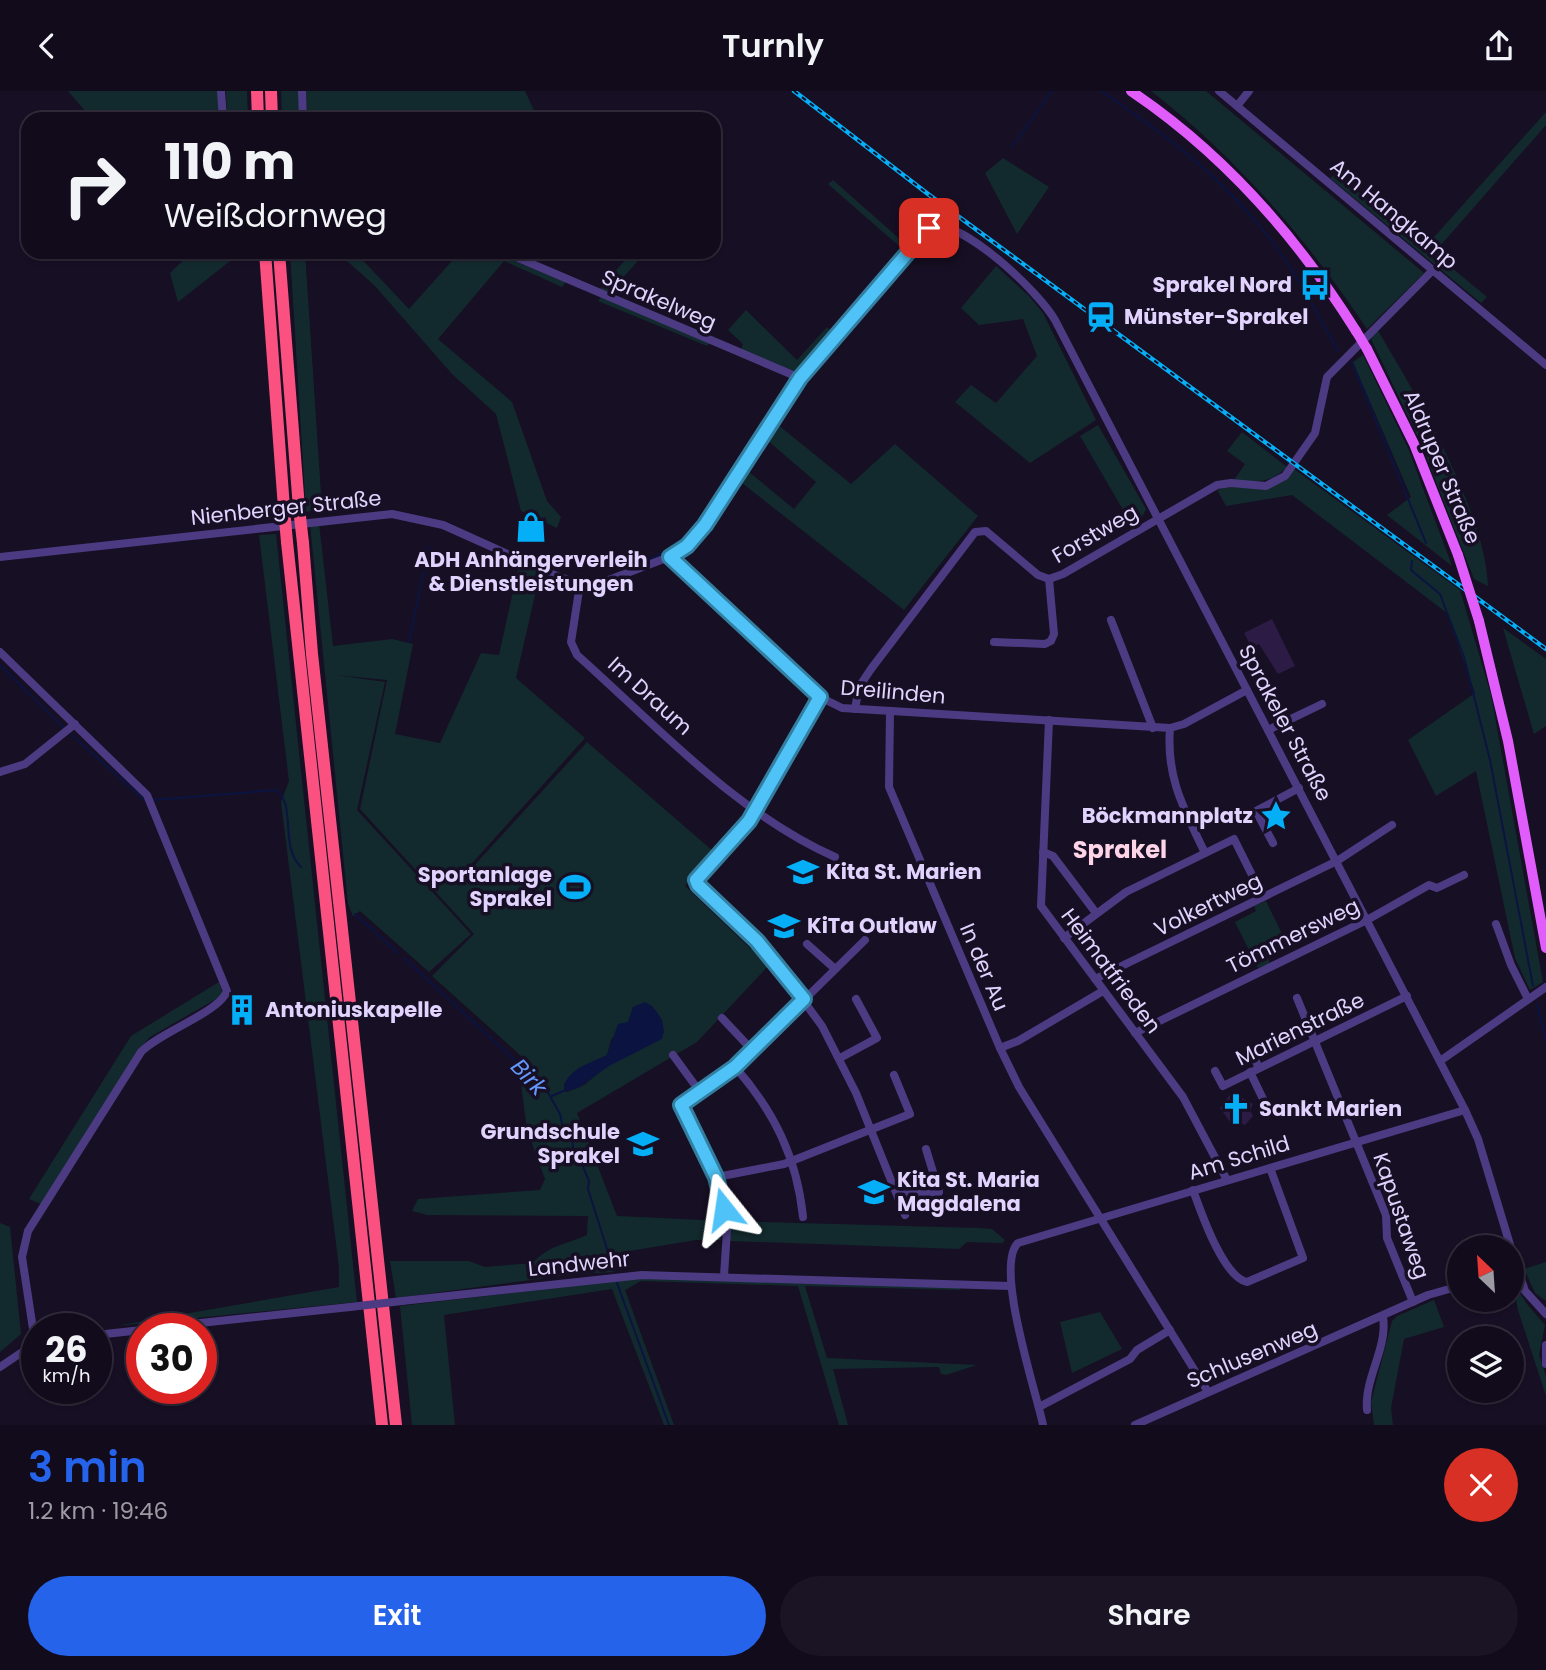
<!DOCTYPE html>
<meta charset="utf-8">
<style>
body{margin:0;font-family:Poppins,sans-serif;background:#1a1424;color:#f1f3f6;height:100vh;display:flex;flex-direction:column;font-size:26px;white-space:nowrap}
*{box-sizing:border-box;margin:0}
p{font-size:23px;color:#9c9ba3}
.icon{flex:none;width:38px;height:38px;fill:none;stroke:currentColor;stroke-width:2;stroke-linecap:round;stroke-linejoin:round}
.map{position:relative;height:1334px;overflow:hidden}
.side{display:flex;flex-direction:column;background:#110b1b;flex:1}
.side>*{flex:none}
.hud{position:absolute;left:21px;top:21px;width:700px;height:147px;border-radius:21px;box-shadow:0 2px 5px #0004,0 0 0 2px #302b3a;background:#110b1b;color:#f1f3f6;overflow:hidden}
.needle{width:46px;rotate:335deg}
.fabs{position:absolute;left:1447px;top:1144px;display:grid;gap:14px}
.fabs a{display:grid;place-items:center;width:77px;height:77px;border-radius:50%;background:#110b1b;box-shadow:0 2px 5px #0004,0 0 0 2px #302b3a;font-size:35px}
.speed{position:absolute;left:21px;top:1222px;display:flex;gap:14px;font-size:35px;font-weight:700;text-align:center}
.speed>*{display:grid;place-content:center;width:91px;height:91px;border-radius:50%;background:#110b1b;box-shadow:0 2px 5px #0004,0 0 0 2px #302b3a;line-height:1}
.speed small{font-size:18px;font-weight:400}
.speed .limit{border:10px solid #d22;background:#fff;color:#111}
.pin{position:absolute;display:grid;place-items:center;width:60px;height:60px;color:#fff;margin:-30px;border-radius:14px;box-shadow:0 4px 10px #0006}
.me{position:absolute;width:77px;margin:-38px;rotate:345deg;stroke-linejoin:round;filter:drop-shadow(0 0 5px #0008)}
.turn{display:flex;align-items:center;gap:24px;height:147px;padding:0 28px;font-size:32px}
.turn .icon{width:91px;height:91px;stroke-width:2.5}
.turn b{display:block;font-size:49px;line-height:60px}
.round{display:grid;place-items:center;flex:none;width:74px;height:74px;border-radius:37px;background:#1a1424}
.summary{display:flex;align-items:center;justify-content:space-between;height:119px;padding:0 28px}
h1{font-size:42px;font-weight:600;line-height:52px;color:#2563eb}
.cta{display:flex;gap:14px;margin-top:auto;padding:14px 28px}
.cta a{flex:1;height:80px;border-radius:42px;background:#2563eb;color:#fff;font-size:28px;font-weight:600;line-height:80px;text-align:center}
.cta a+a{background:#1a1424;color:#f1f3f6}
header{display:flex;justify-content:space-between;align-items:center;height:91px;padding:0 28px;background:#110b1b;font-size:32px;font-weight:600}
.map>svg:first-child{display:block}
</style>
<header><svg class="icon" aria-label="back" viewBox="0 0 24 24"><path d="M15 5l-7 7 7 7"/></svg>Turnly<svg class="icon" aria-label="share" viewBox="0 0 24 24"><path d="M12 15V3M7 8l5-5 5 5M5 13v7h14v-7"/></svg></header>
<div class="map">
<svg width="1546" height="1334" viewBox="0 0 1546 1334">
<rect width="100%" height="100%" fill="#170f24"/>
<g fill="#122a2e" fill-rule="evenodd">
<path d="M68,0H218L220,28H92Z"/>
<path d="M226,0H247L248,28H227Z"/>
<path d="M281,0H299L300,28H282Z"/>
<path d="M306,0H525L538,28H307Z"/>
<path d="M1151,0H1206L1424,182L1367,238C1307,148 1237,67 1151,0Z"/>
<path d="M1546,21V34L1434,162L1487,206L1481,212L1330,87L1336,83L1426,155Z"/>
<path d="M1003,67L1049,96L1017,143L985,82Z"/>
<path d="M833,89L902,150L899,155L828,93Z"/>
<path d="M192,161L239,163L178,211L170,182Z"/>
<path d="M290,161H305L322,418L306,421Z"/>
<path d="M337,161H355L409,218L460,161H492L566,191L562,196L504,170L438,248L512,311L547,410L561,426L557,437L521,420L496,323L452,283L375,195Z"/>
<path d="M632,161H646L609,202L600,198Z"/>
<path d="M996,175L1029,205L1043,222L1096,329L1030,372L955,311L971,294L996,312L1037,265L1023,228L979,234L961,217Z"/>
<path d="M601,206L709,252L707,255L598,210Z"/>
<path d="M746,219L797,269L827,236L833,241L799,282L741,259L743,253L728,239Z"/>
<path d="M1377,238C1416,304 1485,419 1488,495L1474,488L1421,352L1371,248Z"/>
<path d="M1363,264L1408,357L1452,475L1387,424L1411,406L1353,271Z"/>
<path d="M777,333L851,393L895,353L978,425L904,519L742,392L749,381L794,418L816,391L767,349Z"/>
<path d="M1098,334L1146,418L1139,432L1133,436L1080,345Z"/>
<path d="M1242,341L1287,376C1270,393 1257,391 1234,389L1245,373L1227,360Z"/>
<path d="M1294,378L1460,499L1491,604L1543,891L1530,899L1515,867L1476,680L1436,705L1408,649L1475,602L1447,522L1292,404L1226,415L1217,399C1249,388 1267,413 1294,378Z"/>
<path d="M319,432L333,555L392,548L413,553L395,643L440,652L481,562L499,564L519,473L540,482L516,587L585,647L457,789L459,791L587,651L714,761L685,795L751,858L755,855L771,872L697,951L577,1022L617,1125L722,1130L721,1149H696L623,1161L615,1181L576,1183L396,1207L390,1170H469L485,1176L533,1172C549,1154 565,1154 587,1144L588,1125L427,1124L412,1120L418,1108L540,1099L545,1088L527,1039L519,977L529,972L432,885L474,843L360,718L387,589L336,584L385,591L357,719L471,843L429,881L360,820L353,825L348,813L310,433ZM651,914L662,929L664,942L605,977L584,994L567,1001L564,993L579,977L607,964L611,949L628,931L633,916Z"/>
<path d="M276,443L357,1211L116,1235L339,1196V1176L281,711L289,690L259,444Z"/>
<path d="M1503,537L1546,568V635L1534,643Z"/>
<path d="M1266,810L1289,857L1268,867L1270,872L1258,877L1235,831L1256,820L1254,815Z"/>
<path d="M219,891L223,904L150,946L138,959L41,1113L29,1108L131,945Z"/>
<path d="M731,1130L979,1137L992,1138L1005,1149L1002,1152L967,1151L959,1158L730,1150Z"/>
<path d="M0,1132L10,1136L21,1243L0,1261Z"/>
<path d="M1546,1171V1210L1535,1202L1524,1178Z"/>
<path d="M649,1186L959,1196L960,1199L805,1195L827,1267L977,1274L946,1284L941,1283L939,1276L833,1278L848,1334H839L798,1195L641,1190L625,1199L674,1334H664L612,1198L444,1224L455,1334H412L400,1215Z"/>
<path d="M1512,1190L1527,1213L1545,1234L1539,1264L1546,1285V1305L1518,1219Z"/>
<path d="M1434,1209L1444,1236L1404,1248L1391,1317L1393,1334H1374L1371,1311L1392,1230L1397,1225Z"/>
<path d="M1100,1221L1122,1258L1072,1282L1060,1231Z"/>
</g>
<path fill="#0b1441" d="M645,911C658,917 667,934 662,948L609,975L578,997L564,1001C562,979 592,972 607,964L618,933L628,931L633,916Z"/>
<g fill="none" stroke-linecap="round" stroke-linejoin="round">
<g stroke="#0b1441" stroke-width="2">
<path d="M1101,0C1166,44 1228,90 1275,155C1300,188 1318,224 1338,260"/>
<path d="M1012,56L1052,0"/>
<path d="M1352,271L1426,452"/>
<path d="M685,466L713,432"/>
<path d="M650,468C704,447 732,382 763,335"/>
<path d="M1412,470L1411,479L1440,503L1464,566L1490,669L1533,895"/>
<path d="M409,551L429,455"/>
<path d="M0,574L63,636"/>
<path d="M72,644L144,709"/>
<path d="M154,709L276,699C297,714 279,755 301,776"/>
<path d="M355,823L398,862"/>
<path d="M404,867L546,998L560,1023L563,1037L572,1049L574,1063L581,1071L589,1090L588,1098L614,1180"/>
<path d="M1537,913L1546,950"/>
<path d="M552,1005L563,1000"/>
<path d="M617,1192L669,1334"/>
</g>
</g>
<g fill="#2c1b45">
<path d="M1272,528L1295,575L1278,583L1259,553L1252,557L1244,542Z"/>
<path d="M1232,1001L1253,1013L1250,1019L1253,1025L1245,1034L1239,1032L1233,1035L1220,1017Z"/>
</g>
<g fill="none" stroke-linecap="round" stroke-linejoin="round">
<g stroke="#4c3b82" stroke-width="8">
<path d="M221,0L223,28"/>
<path d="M302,0L303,28"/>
<path d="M1219,0L1546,274"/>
<path d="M1237,15L1249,0"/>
<path d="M504,161L800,287"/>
<path d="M0,466L392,423L443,434L552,483L580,493L606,490L669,466L687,455L705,434L800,287L924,142L935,135C967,133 1039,201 1055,229L1465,1019L1478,1048L1511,1157"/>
<path d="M669,466L820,606L842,617L1170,637L1184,633L1247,599"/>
<path d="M580,493L571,551L577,564C658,636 736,722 835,766"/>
<path d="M1111,529L1153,637"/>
<path d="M994,551L1045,553L1051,550L1054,543L1049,488"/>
<path d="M0,561L147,704L227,900C220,921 160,941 141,961L28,1140L22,1166L35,1251"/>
<path d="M820,606L756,718L696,790L769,863L822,935L856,1002L905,1124"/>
<path d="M855,618L859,596L871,578L975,441L986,440L1038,484L1049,488L1063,483L1217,394L1231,392L1266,395L1285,385L1315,342L1327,286L1433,179"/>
<path d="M890,621L889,696L1000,957L1019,996L1208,1301"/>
<path d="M1049,629L1041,815L1183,1006L1227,1089"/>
<path d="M1170,637C1166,687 1184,718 1205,762"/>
<path d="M1268,639L1322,613"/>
<path d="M0,681L25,673L75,633"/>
<path d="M1273,752L1256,720L1299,697"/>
<path d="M1043,761L1053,765L1096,822"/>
<path d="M1496,833L1511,874L1528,908"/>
<path d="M1064,847L1126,801L1234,748L1263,806"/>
<path d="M807,853L834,877"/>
<path d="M1095,888L1337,770L1392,734"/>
<path d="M1297,907L1386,1124L1387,1147L1413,1211"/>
<path d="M722,927L753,960"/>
<path d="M1135,942L1367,829L1429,794L1437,797L1464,784"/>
<path d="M1000,957L1018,950L1103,900"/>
<path d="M1250,958L1259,977"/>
<path d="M673,964L700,1001"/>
<path d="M840,967L877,947L856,908"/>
<path d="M1440,970L1546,896"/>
<path d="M735,976C774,1020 797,1067 803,1126"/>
<path d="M1215,980L1223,995L1407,905"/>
<path d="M1250,981L1265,1012"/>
<path d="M717,1086L681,1014L743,969L865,849"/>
<path d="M1193,1099C1201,1121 1223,1186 1247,1191L1303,1167L1270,1077"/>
<path d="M898,1104L939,1101L926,1058"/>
<path d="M1512,1161L1525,1200L1546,1223"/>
<path d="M724,1185L727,1139L717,1086L784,1073L910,1023L894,984"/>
<path d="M402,1210L642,1184L1010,1195"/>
<path d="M154,1237L350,1216"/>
<path d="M96,1244L142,1239"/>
<path d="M1546,1254V1273"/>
<path d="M0,1276L37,1251"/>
<path d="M1039,1316L1130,1268L1137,1259L1170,1239"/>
<path d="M1367,1319C1364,1287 1388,1257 1383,1226"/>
<path d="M1043,1334C1036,1300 994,1175 1018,1152L1465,1019"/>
<path d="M1135,1334L1428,1204L1460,1195"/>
</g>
<g stroke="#e05dfc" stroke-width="10">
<path d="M1131,0C1223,62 1297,146 1356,240"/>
<path d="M1367,258L1414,353L1458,464"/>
<path d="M1479,530L1508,650L1546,857"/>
</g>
<g stroke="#fb5181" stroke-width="12">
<path d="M257,0L258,28"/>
<path d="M271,0L272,28"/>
<path d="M265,161L284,417"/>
<path d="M279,161L299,417"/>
<path d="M287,451L382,1334"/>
<path d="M303,452L312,563L396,1334"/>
</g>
<defs>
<path id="rail" d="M794,0L928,103L1546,558"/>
</defs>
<use href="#rail" stroke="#05aff8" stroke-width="4.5"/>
<use href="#rail" stroke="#170f24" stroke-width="2" stroke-dasharray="5" stroke-linecap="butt"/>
<path stroke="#4c3b82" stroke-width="8" d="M350,1216L402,1210"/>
<g stroke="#e05dfc" stroke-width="10">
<path d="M1356,240L1367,258"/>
<path d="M1458,464L1479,530"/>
</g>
<g stroke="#fb5181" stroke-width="12">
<path d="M284,417L287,451"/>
<path d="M299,417L303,452"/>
</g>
</g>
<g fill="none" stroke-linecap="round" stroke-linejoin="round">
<defs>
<path id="route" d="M724,1118L716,1086L681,1014L735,976L804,908L757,850L698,794L696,789L749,730L820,606L670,466L687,455L705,434L800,287L929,137"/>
</defs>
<use href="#route" stroke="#337fa1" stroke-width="18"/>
<use href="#route" stroke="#4fc3f7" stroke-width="12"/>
</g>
<defs>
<symbol id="bus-bare" viewBox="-9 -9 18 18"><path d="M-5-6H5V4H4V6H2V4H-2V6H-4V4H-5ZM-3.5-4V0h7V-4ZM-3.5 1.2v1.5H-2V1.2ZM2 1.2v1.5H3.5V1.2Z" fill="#05aff8" stroke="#170f24" stroke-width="2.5" paint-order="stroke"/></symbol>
<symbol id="station-bare" viewBox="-9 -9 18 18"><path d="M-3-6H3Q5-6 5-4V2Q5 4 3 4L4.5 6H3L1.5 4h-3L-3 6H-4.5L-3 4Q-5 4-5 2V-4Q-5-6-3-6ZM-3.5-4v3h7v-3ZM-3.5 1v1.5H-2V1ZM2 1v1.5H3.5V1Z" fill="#05aff8" stroke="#170f24" stroke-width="2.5" paint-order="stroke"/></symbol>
<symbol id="shop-bare" viewBox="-9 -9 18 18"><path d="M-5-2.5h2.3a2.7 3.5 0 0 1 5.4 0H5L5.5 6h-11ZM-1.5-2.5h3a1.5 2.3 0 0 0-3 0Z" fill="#05aff8" stroke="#170f24" stroke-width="2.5" paint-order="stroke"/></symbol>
<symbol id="sight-bare" viewBox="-9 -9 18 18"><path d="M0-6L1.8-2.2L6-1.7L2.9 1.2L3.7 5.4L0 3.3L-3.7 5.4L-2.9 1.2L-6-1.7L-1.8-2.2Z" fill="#05aff8" stroke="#170f24" stroke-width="2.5" paint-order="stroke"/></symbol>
<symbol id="school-bare" viewBox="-9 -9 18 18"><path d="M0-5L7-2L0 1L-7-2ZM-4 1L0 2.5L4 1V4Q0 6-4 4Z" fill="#05aff8" stroke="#170f24" stroke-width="2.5" paint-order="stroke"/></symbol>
<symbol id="stadium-bare" viewBox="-9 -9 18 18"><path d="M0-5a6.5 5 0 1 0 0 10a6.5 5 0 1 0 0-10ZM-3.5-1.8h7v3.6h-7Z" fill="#05aff8" stroke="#170f24" stroke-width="2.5" paint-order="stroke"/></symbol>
<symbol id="building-bare" viewBox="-9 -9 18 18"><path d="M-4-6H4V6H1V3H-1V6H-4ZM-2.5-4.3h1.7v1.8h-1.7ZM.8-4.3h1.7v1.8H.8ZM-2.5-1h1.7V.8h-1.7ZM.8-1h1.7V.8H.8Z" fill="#05aff8" stroke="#170f24" stroke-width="2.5" paint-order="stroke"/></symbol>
<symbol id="church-bare" viewBox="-9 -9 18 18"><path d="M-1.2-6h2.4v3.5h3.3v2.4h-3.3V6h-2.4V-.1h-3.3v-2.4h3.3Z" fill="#05aff8" stroke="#170f24" stroke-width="2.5" paint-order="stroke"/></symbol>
</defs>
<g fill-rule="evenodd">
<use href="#bus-bare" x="1293" y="172" width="44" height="44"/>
<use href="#station-bare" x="1079" y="204" width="44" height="44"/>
<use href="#shop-bare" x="509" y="414" width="44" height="44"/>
<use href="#sight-bare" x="1254" y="703" width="44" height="44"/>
<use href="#school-bare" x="781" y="759" width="44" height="44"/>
<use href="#stadium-bare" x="553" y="774" width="44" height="44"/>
<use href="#school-bare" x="762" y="813" width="44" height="44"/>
<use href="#building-bare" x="220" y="897" width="44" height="44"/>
<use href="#church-bare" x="1214" y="996" width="44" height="44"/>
<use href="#school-bare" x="621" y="1031" width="44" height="44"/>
<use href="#school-bare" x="852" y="1079" width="44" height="44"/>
</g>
<g text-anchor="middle" stroke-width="7" stroke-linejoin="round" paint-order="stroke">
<g font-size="21" fill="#e1d3fe" stroke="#170f24">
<text transform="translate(1394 123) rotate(40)" y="7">Am Hangkamp</text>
<text transform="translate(659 209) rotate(23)" y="7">Sprakelweg</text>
<text transform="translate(1442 376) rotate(67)" y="7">Aldruper Straße</text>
<text transform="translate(286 417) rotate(-6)" y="7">Nienberger Straße</text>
<text transform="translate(1095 443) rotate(-30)" y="7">Forstweg</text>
<text transform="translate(893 601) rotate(5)" y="7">Dreilinden</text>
<text transform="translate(650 605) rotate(42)" y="7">Im Draum</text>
<text transform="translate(1285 632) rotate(62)" y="7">Sprakeler Straße</text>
<text transform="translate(1208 814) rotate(-26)" y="7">Volkertweg</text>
<text transform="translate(1293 845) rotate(-26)" y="7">Tömmersweg</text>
<text transform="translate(984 876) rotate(67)" y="7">In der Au</text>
<text transform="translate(1111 880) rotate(53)" y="7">Heimatfrieden</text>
<text transform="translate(1300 938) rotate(-26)" y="7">Marienstraße</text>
<text transform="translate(1239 1067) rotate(-17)" y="7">Am Schild</text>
<text transform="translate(1401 1125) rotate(71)" y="7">Kapustaweg</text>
<text transform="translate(579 1173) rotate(-6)" y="7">Landwehr</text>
<text transform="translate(1252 1264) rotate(-23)" y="7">Schlusenweg</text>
</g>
<g font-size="21" font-weight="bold" fill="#e1d3fe" stroke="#170f24" text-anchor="start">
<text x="1292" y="201" text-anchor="end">Sprakel Nord</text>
<text x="1124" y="233">Münster-Sprakel</text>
<text x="531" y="476" text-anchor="middle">ADH Anhängerverleih<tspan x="531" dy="24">&amp; Dienstleistungen</tspan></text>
<text x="1253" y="732" text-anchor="end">Böckmannplatz</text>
<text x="826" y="788">Kita St. Marien</text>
<text x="552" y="791" text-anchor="end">Sportanlage<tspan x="552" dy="24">Sprakel</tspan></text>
<text x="807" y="842">KiTa Outlaw</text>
<text x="265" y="926">Antoniuskapelle</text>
<text x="1259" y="1025">Sankt Marien</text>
<text x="620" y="1048" text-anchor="end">Grundschule<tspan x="620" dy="24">Sprakel</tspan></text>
<text x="897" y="1096">Kita St. Maria<tspan x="897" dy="24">Magdalena</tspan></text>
</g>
<g font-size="23" font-style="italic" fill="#6497fc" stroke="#170f24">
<text transform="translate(529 986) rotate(47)" y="8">Birk</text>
</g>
<g font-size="24" font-weight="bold" fill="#fed5e7" stroke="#170f24">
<text x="1120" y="767">Sprakel</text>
</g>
</g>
</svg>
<div class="fabs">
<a><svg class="needle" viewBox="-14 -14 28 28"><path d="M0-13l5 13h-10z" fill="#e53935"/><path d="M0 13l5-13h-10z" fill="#9c9ba3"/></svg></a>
<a><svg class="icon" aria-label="layers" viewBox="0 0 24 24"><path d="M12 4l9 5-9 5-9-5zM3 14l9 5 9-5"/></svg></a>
</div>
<div class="speed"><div>26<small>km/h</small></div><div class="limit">30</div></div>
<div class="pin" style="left:929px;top:137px;background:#d93025"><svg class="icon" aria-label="arrive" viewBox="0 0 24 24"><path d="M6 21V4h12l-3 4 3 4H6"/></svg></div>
<svg class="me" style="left:724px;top:1118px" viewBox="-20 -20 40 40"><path d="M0-17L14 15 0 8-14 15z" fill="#4fc3f7" stroke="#fff" stroke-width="4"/></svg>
<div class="hud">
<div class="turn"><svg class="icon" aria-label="right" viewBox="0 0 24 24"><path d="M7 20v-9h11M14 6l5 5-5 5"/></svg><div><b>110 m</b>Weißdornweg</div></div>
</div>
</div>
<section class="side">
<div class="summary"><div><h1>3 min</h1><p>1.2 km · 19:46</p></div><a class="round" style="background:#d93025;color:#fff"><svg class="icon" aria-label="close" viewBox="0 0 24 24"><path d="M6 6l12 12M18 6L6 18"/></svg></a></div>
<div class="cta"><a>Exit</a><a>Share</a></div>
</section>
